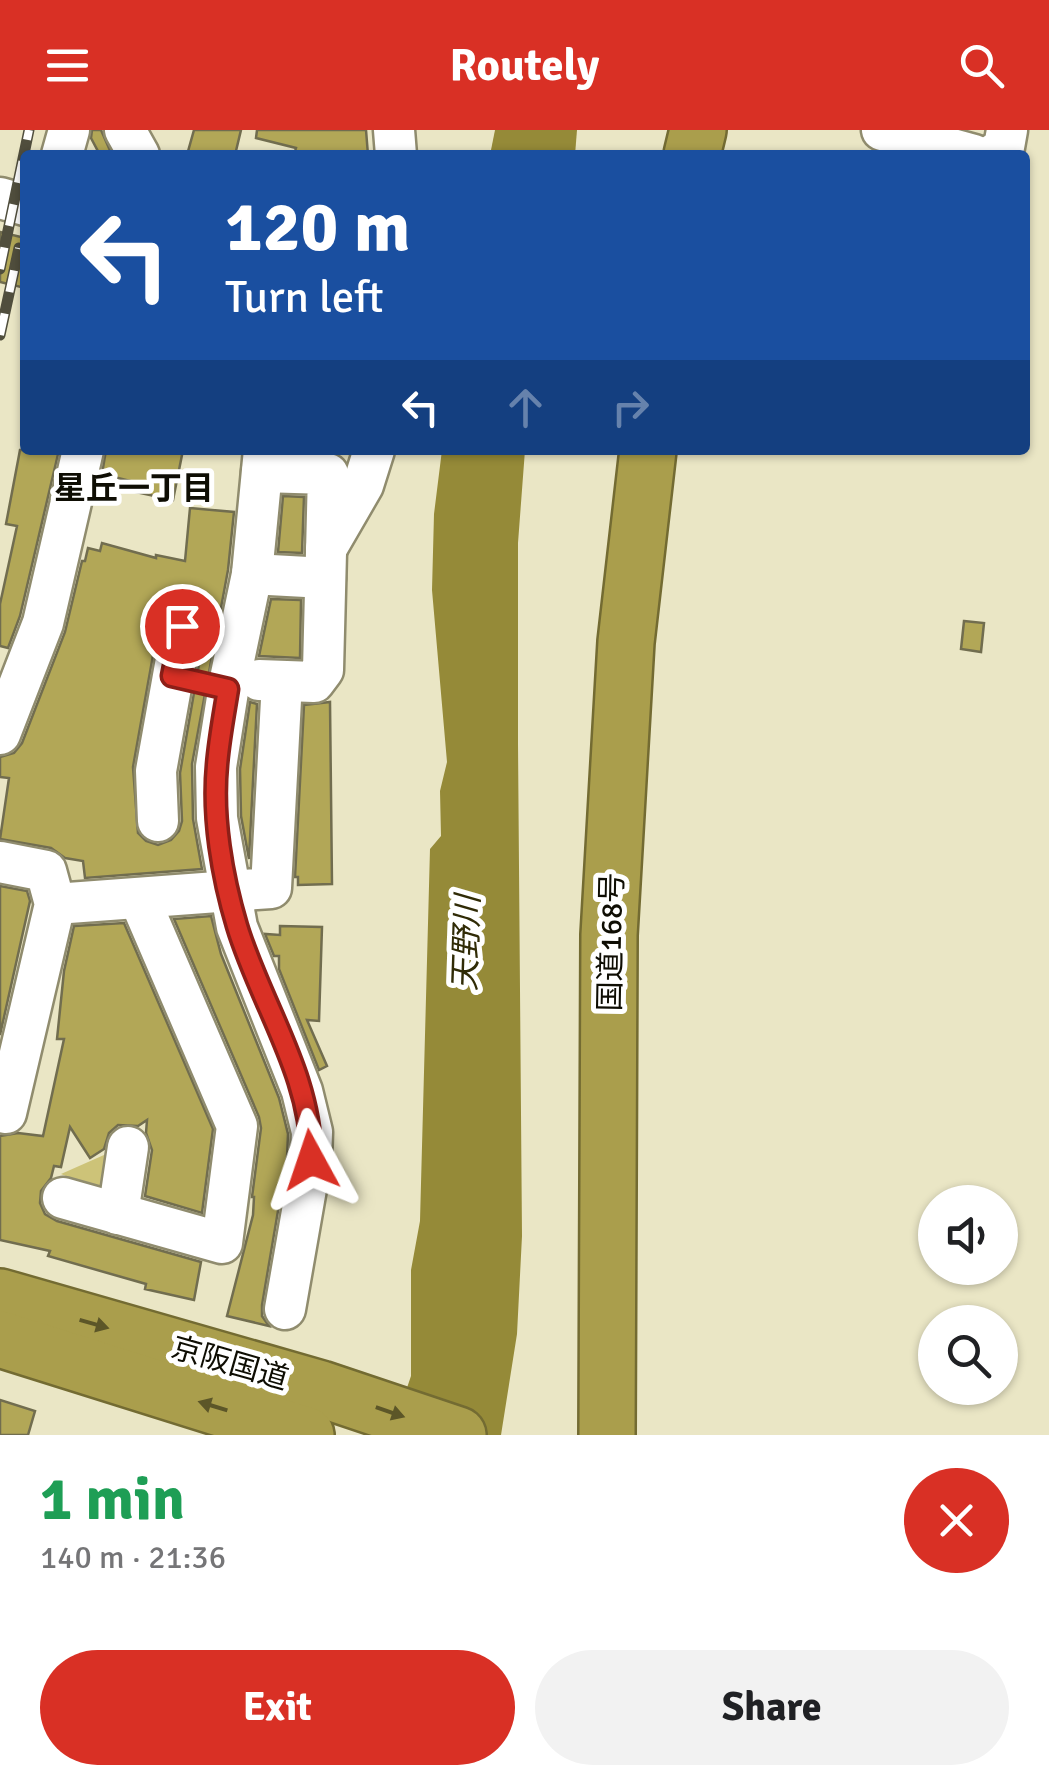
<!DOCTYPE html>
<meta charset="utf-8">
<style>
body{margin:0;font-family:Signika,"Noto Sans JP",sans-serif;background:#f2f2f2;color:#202124;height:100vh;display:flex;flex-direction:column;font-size:38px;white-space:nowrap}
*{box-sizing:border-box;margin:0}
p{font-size:32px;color:#757577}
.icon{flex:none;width:55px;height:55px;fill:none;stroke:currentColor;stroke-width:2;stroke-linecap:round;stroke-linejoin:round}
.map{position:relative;height:1305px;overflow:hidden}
.details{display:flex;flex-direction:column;background:#fff;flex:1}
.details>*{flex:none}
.banner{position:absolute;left:20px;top:20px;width:1010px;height:305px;border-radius:10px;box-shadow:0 2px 8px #0004;background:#1a4fa0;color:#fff;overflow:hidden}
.fabs{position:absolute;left:918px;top:1055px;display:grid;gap:20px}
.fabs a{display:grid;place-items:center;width:100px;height:100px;border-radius:50%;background:#fff;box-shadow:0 2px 8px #0004;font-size:50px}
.pin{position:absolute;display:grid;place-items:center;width:85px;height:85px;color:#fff;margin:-42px;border:5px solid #fff;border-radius:50%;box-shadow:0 2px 10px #0007}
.me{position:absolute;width:110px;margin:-55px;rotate:355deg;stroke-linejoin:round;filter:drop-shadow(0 0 8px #0008)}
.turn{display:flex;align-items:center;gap:35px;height:210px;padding:0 40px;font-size:45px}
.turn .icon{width:130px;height:130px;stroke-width:2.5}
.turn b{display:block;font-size:70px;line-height:85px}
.lanes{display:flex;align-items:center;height:95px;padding:0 40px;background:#0003;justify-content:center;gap:50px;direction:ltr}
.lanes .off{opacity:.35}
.round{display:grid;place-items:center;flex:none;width:105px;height:105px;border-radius:52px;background:#f2f2f2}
.head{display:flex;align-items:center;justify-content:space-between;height:170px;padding:0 40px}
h1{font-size:60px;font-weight:700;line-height:75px;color:#1e9e55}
.button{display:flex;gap:20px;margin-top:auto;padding:20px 40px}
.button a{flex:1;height:115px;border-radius:60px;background:#d93025;color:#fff;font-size:40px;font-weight:700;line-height:115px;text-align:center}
.button a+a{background:#f2f2f2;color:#202124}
header{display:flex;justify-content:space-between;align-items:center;height:130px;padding:0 40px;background:#d93025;color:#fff;font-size:45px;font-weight:700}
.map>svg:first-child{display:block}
</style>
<header><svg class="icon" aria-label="menu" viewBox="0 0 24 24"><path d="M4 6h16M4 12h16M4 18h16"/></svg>Routely<svg class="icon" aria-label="search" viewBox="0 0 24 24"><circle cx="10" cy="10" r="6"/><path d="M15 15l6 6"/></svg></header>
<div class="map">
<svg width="1049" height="1305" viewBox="0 0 1049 1305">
<rect width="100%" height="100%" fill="#eae6c5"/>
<path fill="#cdc378" d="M113,1021L102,1061L61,1044Z"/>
<g fill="#958a38">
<path d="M495,0H577L575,25H490Z"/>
<path d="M442,320H525L518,413V614L522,1106L517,1204L501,1305H391L411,1246V1140L420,1091L430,719L441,706L440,661L447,632L432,460L434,384Z"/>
</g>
<g fill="#b2a757" stroke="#716d4f" stroke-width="2.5" fill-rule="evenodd">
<path d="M92,0H101L112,25H100L91,8Z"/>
<path d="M194,0H241L235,25H187Z"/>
<path d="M257,0H366L368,25H294L296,18L256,8Z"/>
<path d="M0,102L25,108V158L0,152Z"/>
<path d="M20,320H59L20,486L8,518L0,516V474L17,396L6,394Z"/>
<path d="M106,320H183L173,370L136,362L138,353L102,344Z"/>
<path d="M283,366L304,367L302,423L278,422Z"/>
<path d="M190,378L234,382L228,440L192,634L193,689L202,739L85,748L83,731L65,728L51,718L0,709L9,648L0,647V627L14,623L22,613L65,502L82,431H85L88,418L100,421L102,413L156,428V425L185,431ZM185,473L198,479L205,489V500L180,643L182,691L179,701L171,710L158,715L146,711L138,703L133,637L159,492L165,480L173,474Z"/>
<path d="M271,469L301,470L300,528L259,526Z"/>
<path d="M964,491L984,493L981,522L961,519Z"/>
<path d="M250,572L257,574L249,729L241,686L240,639Z"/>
<path d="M330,572L332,754L298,755V747H295L304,575Z"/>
<path d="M0,756L27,761L30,771L0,905Z"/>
<path d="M211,786L221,824L279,968L288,1004L287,1028L262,1175V1186L269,1196L227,1186L253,1085L254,1067H252L261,998L259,987L174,789Z"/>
<path d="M124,793L213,999L202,1083L145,1066L152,1020L146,1003L147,990L138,996L118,995L109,1003L104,1019L90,1028L70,997L61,1037L54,1036L51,1048L41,1061L40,1073L45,1084L57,1091L201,1132L194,1170L145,1159L146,1154L48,1126L50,1121L0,1110V1006L18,1003L43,1006L64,909H57L64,841L74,796Z"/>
<path d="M280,796L322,797L319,891L307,890L327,936L319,940L279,839V826H274L265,804L280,805Z"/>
<path d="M0,1270L35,1281L28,1305H0Z"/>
</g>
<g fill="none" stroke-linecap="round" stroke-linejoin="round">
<defs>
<g id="minor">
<path d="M125,0L139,25"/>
<path d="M394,0L396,25"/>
<path d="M882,0L974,25"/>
<path d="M62,25L69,0"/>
<path d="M993,25L1004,17L1007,0"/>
<path d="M0,68L25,75"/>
<path d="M264,320L252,444L230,549L216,637L217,688L237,797L302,961L312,1002L311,1030L285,1179"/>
<path d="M326,419L363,355L374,320"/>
<path d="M252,444L325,448"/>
<path d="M259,550L314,552L323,540L328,344L262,342"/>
<path d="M0,604L43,493L83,320"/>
<path d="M158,691L156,641L182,496"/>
<path d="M0,732L46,741L55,774L6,983L0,982"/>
<path d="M55,774L271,758L282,551"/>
<path d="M63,1068L222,1113L237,996L139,768"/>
<path d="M118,1084L128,1017"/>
</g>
<g id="highway">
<path d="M692,25L698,0"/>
<path d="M0,1167L321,1259L458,1305"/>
<path d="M0,1209L306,1305"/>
<path d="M607,1305L609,805L626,512L648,320"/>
</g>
</defs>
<use href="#minor" stroke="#908c6e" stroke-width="45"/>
<use href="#highway" stroke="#736b32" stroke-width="60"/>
<use href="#minor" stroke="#fff" stroke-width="40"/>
<use href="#highway" stroke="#aa9e4c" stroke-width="55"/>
<defs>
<g id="rail">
<path d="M0,139L29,0"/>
<path d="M0,205L19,118"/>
</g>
</defs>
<use href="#rail" stroke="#504e3d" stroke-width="11"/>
<use href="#rail" stroke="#fff" stroke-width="8" stroke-dasharray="22" stroke-linecap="butt"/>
</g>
<defs><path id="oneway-solid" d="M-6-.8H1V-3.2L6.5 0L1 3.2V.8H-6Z" transform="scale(2.5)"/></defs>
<g fill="#5c5628">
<use href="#oneway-solid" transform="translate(94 1194) rotate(16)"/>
<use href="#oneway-solid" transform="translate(213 1276) rotate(-163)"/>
<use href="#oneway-solid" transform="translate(390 1282) rotate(19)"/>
</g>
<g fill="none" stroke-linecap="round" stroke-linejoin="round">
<defs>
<path id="route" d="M182,496L172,546L228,559C224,584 219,610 217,635C212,687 222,746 237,796C260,873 313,947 311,1030"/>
</defs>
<use href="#route" stroke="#8d1f18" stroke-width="25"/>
<use href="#route" stroke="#d93025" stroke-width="18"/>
</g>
<g text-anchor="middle" stroke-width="10" stroke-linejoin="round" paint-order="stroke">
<g font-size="30" fill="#0e0d03" stroke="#fff">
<text transform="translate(611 812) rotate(-89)" y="10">国道168号</text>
<text transform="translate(230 1233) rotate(16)" y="10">京阪国道</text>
</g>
<g font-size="32" font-weight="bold" fill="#0e0d03" stroke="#fff">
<text x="134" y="369">星丘一丁目</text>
</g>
<g font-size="32" font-style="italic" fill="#302b06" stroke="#fff">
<text transform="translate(466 813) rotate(-88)" y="11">天野川</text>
</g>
</g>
</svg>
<div class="fabs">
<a><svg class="icon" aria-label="sound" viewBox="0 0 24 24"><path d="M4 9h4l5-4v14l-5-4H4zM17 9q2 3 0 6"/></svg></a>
<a><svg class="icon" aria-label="search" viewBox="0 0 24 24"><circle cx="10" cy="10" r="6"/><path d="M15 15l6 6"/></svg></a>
</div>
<div class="pin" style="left:182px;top:496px;background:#d93025"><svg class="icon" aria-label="arrive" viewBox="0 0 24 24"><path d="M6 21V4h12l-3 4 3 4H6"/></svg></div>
<svg class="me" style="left:311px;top:1030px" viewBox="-20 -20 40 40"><path d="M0-17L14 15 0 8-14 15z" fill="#d93025" stroke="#fff" stroke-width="4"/></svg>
<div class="banner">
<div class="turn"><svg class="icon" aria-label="left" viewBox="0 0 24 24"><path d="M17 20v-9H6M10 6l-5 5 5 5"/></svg><div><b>120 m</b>Turn left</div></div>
<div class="lanes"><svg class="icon" aria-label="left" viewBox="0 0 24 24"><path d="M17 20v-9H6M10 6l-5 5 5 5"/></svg><svg class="icon off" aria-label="ahead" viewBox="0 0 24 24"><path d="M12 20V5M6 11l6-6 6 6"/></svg><svg class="icon off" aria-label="right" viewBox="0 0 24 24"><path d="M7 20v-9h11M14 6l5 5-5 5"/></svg></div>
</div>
</div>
<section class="details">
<div class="head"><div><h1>1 min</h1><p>140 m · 21:36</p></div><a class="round" style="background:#d93025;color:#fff"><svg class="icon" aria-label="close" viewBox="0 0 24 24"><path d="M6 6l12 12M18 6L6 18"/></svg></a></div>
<div class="button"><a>Exit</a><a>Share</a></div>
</section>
